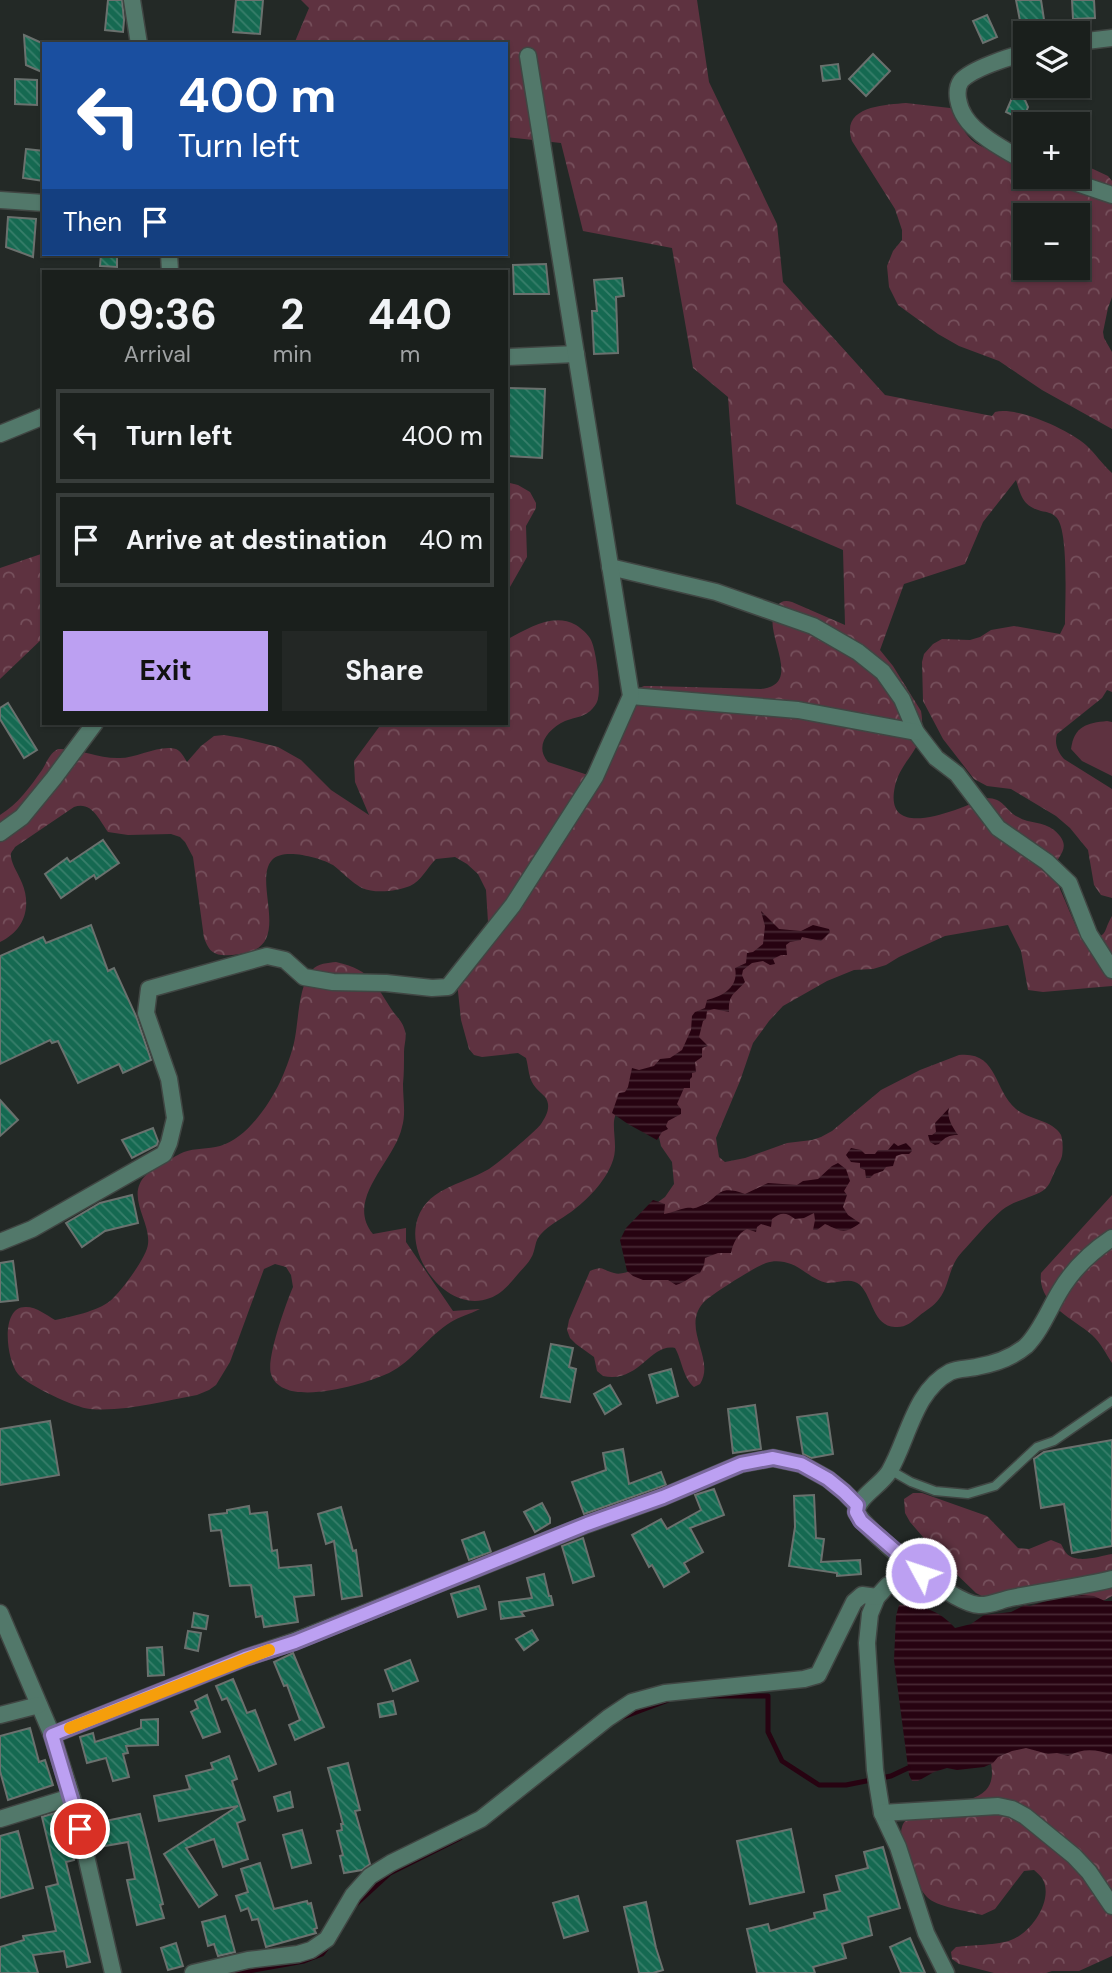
<!DOCTYPE html>
<meta charset="utf-8">
<style>
body{margin:0;font-family:"DM Sans",sans-serif;background:#232725;color:#f1f3f6;height:100vh;display:flex;flex-direction:column;font-size:26px;white-space:nowrap}
*{box-sizing:border-box;margin:0}
p{font-size:23px;color:#9fa2a3}
.icon{flex:none;width:38px;height:38px;fill:none;stroke:currentColor;stroke-width:2;stroke-linecap:round;stroke-linejoin:round}
.map{position:relative;flex:1;overflow:hidden}
.details{position:absolute;left:42px;top:270px;width:466px;height:455px;display:flex;flex-direction:column;background:#1a1f1c;border-radius:0px;box-shadow:0 2px 5px #0004,0 0 0 2px #383d3b}
.details>*{flex:none}
.top-card{position:absolute;left:42px;top:42px;width:466px;height:214px;border-radius:0px;box-shadow:0 2px 5px #0004,0 0 0 2px #383d3b;background:#1a4fa0;color:#fff;overflow:hidden}
.tools{position:absolute;left:1013px;top:21px;display:grid;gap:14px}
.tools a{display:grid;place-items:center;width:77px;height:77px;border-radius:0px;background:#1a1f1c;box-shadow:0 2px 5px #0004,0 0 0 2px #383d3b;font-size:35px}
.pin{position:absolute;display:grid;place-items:center;width:60px;height:60px;color:#fff;margin:-30px;border:4px solid #fff;border-radius:50%;box-shadow:0 2px 7px #0007}
.me{position:absolute;width:77px;margin:-38px;rotate:310deg;stroke-linejoin:round;filter:drop-shadow(0 0 5px #0008)}
.turn{display:flex;align-items:center;gap:24px;height:147px;padding:0 21px;font-size:32px}
.turn .icon{width:91px;height:91px;stroke-width:2.5}
.turn b{display:block;font-size:49px;line-height:60px}
.then{display:flex;align-items:center;height:66px;padding:0 21px;background:#0003;gap:14px;font-size:26px}
.eta{display:flex;justify-content:space-evenly;align-items:center;height:119px;text-align:center}
.eta b{font-size:42px;font-weight:700;line-height:49px}
.action{display:flex;gap:14px;margin-top:auto;padding:14px 21px}
.action a{flex:1;height:80px;border-radius:0px;background:#bca0f2;color:#111;font-size:28px;font-weight:700;line-height:80px;text-align:center}
.action a+a{background:#232725;color:#f1f3f6}
ul{padding:0;list-style:none}
li{display:flex;align-items:center;gap:21px;height:94px;margin:0 14px 10px;padding:0 7px;border:4px solid #383d3b;border-radius:0px}
li div{flex:1}
li b{display:block;font-size:26px}
li em{font-style:normal}
.map>svg:first-child{display:block}
</style>
<div class="map">
<svg width="1112" height="1973" viewBox="0 0 1112 1973">
<defs>
<pattern id="forest-crowns" width="20" height="18" patternUnits="userSpaceOnUse" patternTransform="scale(1.75)"><rect width="20" height="18" fill="#5e3240"/><path d="M2 6a3 3 0 1 1 6 0M12 15a3 3 0 1 1 6 0" fill="none" stroke="#76505c"/></pattern>
<pattern id="water-rules" width="6" height="5" patternUnits="userSpaceOnUse" patternTransform="scale(1.75)"><rect width="6" height="5" fill="#270311"/><path d="M0 2.5h6" fill="none" stroke="#472834"/></pattern>
<pattern id="building-back-hatch" width="6" height="6" patternUnits="userSpaceOnUse" patternTransform="scale(1.75)"><rect width="6" height="6" fill="#156951"/><path d="M-1 5l2 2M0 0l6 6M5-1l2 2" fill="none" stroke="#387f6b"/></pattern>
</defs>
<rect width="100%" height="100%" fill="#232926"/>
<g fill="url(#forest-crowns)" fill-rule="evenodd">
<path d="M301,0H697L709,82L777,224L783,282L885,395L992,416L995,412C1017,406 1069,430 1086,445C1095,453 1102,464 1112,473V692L1107,690L1102,698L1057,734C1054,744 1058,752 1064,759L1112,789V898L1101,895L1094,885L1088,850L1070,828L1056,816L1011,789L987,786L974,779L943,739L923,701L922,662L924,654L933,644L942,639L970,640L980,637L991,630L1014,626L1060,634L1065,624C1065,603 1069,529 1056,517C1052,513 1047,512 1041,511C1023,506 1021,496 1016,480L983,522L965,564L904,584L880,650L893,666L921,711C928,750 902,756 895,786C882,845 962,807 986,798C1005,798 1004,810 1018,817C1029,824 1043,821 1054,830C1077,850 1052,856 1054,874C1055,879 1059,885 1060,889C1067,905 1073,920 1080,935L1088,941C1110,934 1102,933 1112,916V986L1043,992L1028,990L1021,951L1008,925L945,936L899,957L886,965L873,969L854,970L827,981L783,1006L769,1021L753,1043L740,1081L716,1138L719,1157L725,1162L745,1158L787,1143L812,1140L821,1137L832,1131L881,1090L920,1070L959,1055C998,1051 993,1089 1016,1109C1027,1119 1053,1120 1061,1135C1063,1141 1063,1150 1062,1156C1061,1161 1057,1166 1055,1171C1052,1177 1050,1185 1045,1189C1036,1197 1014,1200 1002,1210C988,1222 975,1238 962,1252C948,1267 950,1285 939,1299C934,1306 925,1311 919,1316C912,1322 905,1328 895,1327C873,1326 873,1298 860,1285C851,1277 840,1283 829,1283C815,1282 804,1269 791,1264C784,1261 774,1260 766,1263C755,1267 710,1295 703,1303C681,1329 716,1359 700,1384L694,1387C683,1378 682,1360 675,1348C650,1343 639,1384 603,1376L597,1371L594,1357L576,1344L570,1338L567,1330L569,1320L590,1271C603,1265 602,1270 614,1273C620,1275 627,1272 633,1270L737,1229L840,1180L663,1220L654,1205L665,1197L674,1184L672,1162L661,1146L657,1129L621,1101C619,1107 615,1114 614,1121C613,1135 618,1149 612,1163C605,1182 587,1200 571,1212C561,1219 549,1225 541,1234C534,1241 536,1250 531,1258C528,1264 522,1269 518,1274C510,1284 501,1294 490,1298C450,1314 409,1262 416,1225C423,1188 462,1185 489,1169C499,1162 534,1133 541,1124C545,1118 549,1111 548,1104C547,1096 540,1093 536,1088C528,1079 529,1068 526,1058L518,1053L482,1057L474,1055L469,1049L461,1020L457,982L488,922L486,890L478,874L467,864L455,857L436,859C427,868 421,881 410,886C398,891 375,894 362,888C352,883 342,872 333,865C321,858 283,847 272,860C253,881 290,941 249,952C240,954 231,956 222,955C211,954 208,948 204,938L193,857L185,842L180,837L171,834L128,835L108,832C99,820 92,801 74,807L15,847C13,851 10,852 11,857C12,865 19,875 22,883C32,907 24,931 0,942V815C18,804 30,787 42,770C47,762 49,754 58,749C79,748 99,759 120,758C136,758 161,744 176,749C181,751 184,757 187,762L201,746L214,736L224,735L242,738L278,747L301,760L331,790L369,815L355,782L354,761L382,723H506V640C528,629 552,612 576,625C582,629 588,634 591,640C596,650 601,687 598,698C598,701 595,706 593,708C586,717 575,717 565,721C548,729 534,746 548,762L588,775L635,690L644,686H652L761,689C807,684 758,629 777,606C781,601 785,600 792,602L845,625L843,550L736,504L728,397L693,368L672,248L583,231L561,143L506,137V44L387,42L386,44H294L309,8Z"/>
<path d="M906,103L950,108L956,110C959,118 962,129 968,136C982,153 1007,154 1025,146L1026,177H1078V162L1108,176L1112,181V297L1108,308L1103,332L1104,338L1112,352V429L1042,390L999,361L959,346L938,334L898,305L889,287L887,266L893,251L902,240V230L895,209L852,141C840,106 884,105 906,103ZM1026,215H1078V268H1026Z"/>
<path d="M506,482L518,485L530,492L536,503V508L526,526L527,557L506,594Z"/>
<path d="M44,553V637L0,679V568Z"/>
<path d="M336,962C374,971 374,984 394,1013C399,1019 403,1023 405,1031C407,1037 404,1045 404,1052C404,1063 404,1074 403,1084C403,1099 406,1114 402,1127C395,1161 344,1199 373,1234L406,1228V1242L453,1311L480,1309C470,1314 459,1317 451,1322C428,1336 413,1361 389,1373C365,1384 282,1410 271,1374C266,1359 286,1303 293,1287L291,1275L286,1267L275,1264L264,1269L230,1362L216,1385L209,1390L197,1395C163,1401 125,1412 90,1409C76,1408 27,1385 18,1374C6,1359 0,1306 26,1307C37,1307 46,1315 55,1320C70,1317 98,1311 110,1301C120,1293 147,1257 148,1244C151,1221 124,1195 147,1174C154,1168 175,1156 184,1152C195,1148 208,1149 220,1146C246,1139 269,1105 280,1082C285,1071 290,1058 293,1047C299,1026 297,988 312,970C318,963 328,963 336,962Z"/>
<path d="M1112,1195V1363C1106,1354 1101,1343 1092,1335C1073,1318 1037,1304 1041,1273Z"/>
<path d="M913,1493H922L987,1516L1018,1548L1029,1549L1051,1540L1061,1544C1063,1547 1064,1551 1067,1554C1078,1564 1100,1556 1112,1554V1596L1099,1603L1075,1599L1053,1593L997,1604L976,1593L949,1567L910,1522L905,1513L904,1499Z"/>
<path d="M1013,1744L1112,1745V1956L1079,1971H1052L1046,1973H994L959,1964L952,1959L951,1952L956,1947C971,1945 999,1945 1011,1940C1031,1933 1055,1899 1042,1878C1040,1875 1037,1873 1034,1870L1024,1871L995,1909L982,1915C968,1911 936,1907 927,1897C919,1889 916,1878 912,1868C909,1857 898,1838 902,1827C903,1822 908,1818 912,1815C933,1792 967,1810 986,1790C995,1780 992,1766 989,1755Z"/>
</g>
<path fill="#5e3240" d="M1107,721L1112,722V776L1082,761L1071,749C1074,726 1087,723 1107,721Z"/>
<g fill="url(#water-rules)">
<path d="M761,911L779,929L801,931L813,925L829,929L830,932L821,941L802,937L801,940L790,942L786,945L787,955H781L773,959L775,964L770,965L763,961L752,963L743,970L742,975L745,982C735,994 728,994 729,1012L714,1009L707,1011L706,1019L703,1021L699,1037L708,1046L702,1048V1057L695,1062L696,1072L692,1073V1077L690,1079V1088H684L677,1104L681,1109V1114L668,1121L666,1126L668,1129L662,1132L657,1140L628,1124L612,1113L619,1093L625,1092L628,1087L632,1068L639,1070L654,1066L660,1059L670,1058L682,1050L691,1030L692,1016L695,1012L705,1008L707,1000C723,996 739,987 735,968L746,963L747,953L753,952L763,944L765,926Z"/>
<path d="M949,1108C946,1117 953,1128 958,1135C949,1135 945,1137 939,1144L935,1145L930,1142L928,1135H932L936,1132L935,1123Z"/>
<path d="M894,1143L898,1146L906,1143L911,1148L912,1151L909,1154H902L896,1156L893,1166L886,1167L883,1171L874,1174L870,1178H866L865,1170L860,1168V1163L851,1162L846,1155L851,1148L861,1150L865,1154H875L878,1150H888Z"/>
<path d="M838,1163L846,1169L850,1181L844,1191L847,1195L843,1207L848,1215L860,1223C844,1235 841,1231 825,1224L817,1230H813L815,1220L814,1213L804,1218L795,1219C786,1212 781,1212 772,1219L771,1227L761,1224L757,1227L756,1232L747,1229C738,1233 733,1243 731,1253H718L705,1258L704,1265L700,1273C691,1276 686,1282 676,1285L668,1280H643L633,1276L627,1271L620,1240L626,1228L653,1200L665,1204L664,1214C672,1213 679,1209 686,1208C695,1207 690,1210 698,1207C721,1199 715,1183 745,1194L768,1183L797,1185L803,1181L818,1179L832,1166Z"/>
<path d="M1079,1595L1094,1596L1105,1601H1112V1755C1097,1749 1082,1748 1068,1756L1057,1753L1048,1754L1026,1748L1012,1751L998,1757L993,1763L984,1767L957,1770L947,1768L934,1772L918,1781H912L909,1775L894,1660L896,1616L899,1605C922,1605 939,1610 955,1628L971,1624L984,1615L1011,1612L1025,1605L1030,1606L1063,1596L1072,1597Z"/>
</g>
<g fill="none" stroke-linecap="round" stroke-linejoin="round">
<g stroke="#270311" stroke-width="5">
<path d="M708,1696H768V1732L782,1761L819,1785H846L891,1776L908,1768"/>
<path d="M618,1719L671,1699"/>
<path d="M354,1906L390,1873L460,1838"/>
<path d="M237,1973L304,1961L322,1954L330,1944"/>
</g>
</g>
<g fill="url(#building-back-hatch)" stroke="#6a716e" stroke-width="2">
<path d="M108,0H122L124,20L123,32L105,30Z"/>
<path d="M236,0H263L260,34L233,32Z"/>
<path d="M1016,0H1041L1045,26L1022,31Z"/>
<path d="M1072,0H1094L1095,18L1073,19Z"/>
<path d="M987,15L997,37L983,43L973,21Z"/>
<path d="M24,35L44,44V73L26,65Z"/>
<path d="M873,54L890,71L866,96L849,79Z"/>
<path d="M838,64L840,79L823,81L821,66Z"/>
<path d="M15,79L37,80V105L15,104Z"/>
<path d="M1018,84L1028,107L1023,120L1006,112Z"/>
<path d="M26,149L44,151V181L23,178Z"/>
<path d="M8,217L36,219L33,257L6,247Z"/>
<path d="M101,254H117V267L100,266Z"/>
<path d="M546,264L549,294H514L513,265Z"/>
<path d="M622,278L624,296L616,297L618,353L594,354L592,311H597L594,280Z"/>
<path d="M506,388L545,389L542,458L506,456Z"/>
<path d="M8,703L37,750L24,758L0,719V708Z"/>
<path d="M103,840L119,863L96,879L94,875L61,898L45,874L67,858L70,862Z"/>
<path d="M91,925L108,971L114,968L136,1016L151,1060L123,1073L119,1064L78,1083L58,1041L52,1043L50,1040L0,1064V956L43,937L46,943Z"/>
<path d="M0,1100L18,1120L0,1136Z"/>
<path d="M153,1128L158,1141L157,1145L132,1158L122,1140Z"/>
<path d="M132,1195L138,1223L105,1231L82,1247L66,1223L100,1203Z"/>
<path d="M13,1261L18,1300L0,1302V1263Z"/>
<path d="M551,1344L573,1348L569,1367L576,1369L570,1402L541,1397Z"/>
<path d="M671,1369L678,1396L657,1403L649,1375Z"/>
<path d="M610,1385L621,1404L605,1414L594,1394Z"/>
<path d="M755,1405L761,1449L733,1453L728,1409Z"/>
<path d="M827,1413L833,1454L811,1458L803,1454L797,1417Z"/>
<path d="M50,1421L59,1475L0,1485V1429Z"/>
<path d="M1112,1440V1546L1072,1553L1064,1504L1041,1508L1034,1459L1044,1452Z"/>
<path d="M623,1449L629,1484L661,1472L666,1485L584,1514L572,1482L606,1470L603,1453Z"/>
<path d="M714,1489L724,1515L690,1528L703,1552L684,1563L689,1572L664,1587L652,1565L649,1567L632,1535L661,1519L667,1529L701,1510L695,1495Z"/>
<path d="M814,1495L816,1538L824,1539L821,1562L860,1560L861,1574L837,1576V1573L789,1566L795,1527L794,1496Z"/>
<path d="M542,1503L550,1518V1523L535,1532L524,1512Z"/>
<path d="M249,1506L250,1514L267,1512L272,1551L277,1550L279,1568L311,1565L314,1595L294,1597L298,1622L264,1627L262,1616L256,1617L251,1585L230,1586L221,1530L211,1531L209,1515L227,1513V1510Z"/>
<path d="M341,1507L353,1551L356,1550L362,1596L342,1599L334,1541L326,1544L318,1514Z"/>
<path d="M484,1532L491,1552L469,1560L462,1540Z"/>
<path d="M583,1538L594,1576L573,1583L562,1546Z"/>
<path d="M544,1574L549,1596H551L553,1605L521,1612L524,1616L501,1619L499,1602L532,1598L527,1578Z"/>
<path d="M479,1586L486,1609L458,1617L451,1594Z"/>
<path d="M194,1613L208,1616L206,1629L192,1627Z"/>
<path d="M532,1630L538,1640L524,1650L516,1639Z"/>
<path d="M188,1631L201,1633L198,1651L185,1648Z"/>
<path d="M162,1647L164,1675L148,1676L147,1648Z"/>
<path d="M293,1653L324,1727L295,1740L289,1725L300,1720L287,1685L284,1686L274,1662Z"/>
<path d="M410,1660L418,1681L393,1691L385,1670Z"/>
<path d="M233,1679L247,1713L255,1710L276,1764L259,1771L227,1698L222,1700L216,1686Z"/>
<path d="M207,1695L220,1732L203,1738L191,1712L198,1708L195,1701Z"/>
<path d="M393,1701L396,1714L380,1717L378,1704Z"/>
<path d="M158,1719V1745L126,1746L128,1753L123,1754L129,1777L113,1781L106,1758L87,1763L80,1737L93,1733L95,1742L141,1728V1720Z"/>
<path d="M30,1728L39,1762L45,1760L53,1785L8,1800L0,1771V1736Z"/>
<path d="M229,1756L237,1779L232,1781L245,1820L237,1823L248,1859L223,1867L214,1839L186,1848L217,1895L199,1907L164,1854L238,1806L159,1821L154,1796L190,1789L186,1776L213,1769L211,1763Z"/>
<path d="M348,1763L360,1810L355,1811L370,1864L362,1870L344,1873L340,1856L343,1855L337,1831L342,1830L341,1824H343L328,1768Z"/>
<path d="M290,1792L293,1807L278,1811L274,1797Z"/>
<path d="M61,1811L69,1836L74,1860L66,1862L90,1962L67,1967L64,1951L33,1955L38,1973H0V1947L24,1940L23,1936L56,1931L46,1887L58,1884L42,1817Z"/>
<path d="M140,1814L163,1904L160,1905L164,1918L137,1925L127,1880L135,1879L128,1842L99,1847L95,1823Z"/>
<path d="M791,1829L804,1892L750,1904L737,1841Z"/>
<path d="M302,1830L311,1863L292,1868L283,1835Z"/>
<path d="M18,1831L33,1888L0,1898V1836Z"/>
<path d="M883,1847L900,1908L868,1917L872,1935L842,1944L846,1958L813,1967L815,1973H757L747,1929L768,1924L770,1931L815,1918L814,1913L827,1910L824,1895L840,1891L836,1876L868,1868L864,1852Z"/>
<path d="M260,1863L274,1909L307,1901L308,1904L311,1903L317,1928L314,1929L316,1933L266,1947L258,1919L252,1920L248,1908L241,1911L236,1896L248,1892L241,1869Z"/>
<path d="M578,1896L588,1931L564,1938L553,1903Z"/>
<path d="M646,1902L656,1948L663,1970L653,1973H639L624,1907Z"/>
<path d="M225,1916L235,1952L218,1956L214,1944L208,1946L202,1922Z"/>
<path d="M910,1938L925,1973H901L890,1947Z"/>
<path d="M176,1943L183,1966L168,1970L161,1948Z"/>
</g>
<g fill="none" stroke-linecap="round" stroke-linejoin="round">
<defs>
<path id="lane" d="M890,1470L911,1482L935,1491L968,1494L995,1486L1037,1447L1054,1441L1112,1401"/>
<g id="street">
<path d="M132,0L139,44"/>
<path d="M1078,42L1112,38"/>
<path d="M1026,53C1011,56 971,69 961,81C954,91 959,108 965,117C976,135 1007,151 1026,162"/>
<path d="M1059,177L1112,195"/>
<path d="M0,200L44,203"/>
<path d="M169,254L170,271"/>
<path d="M506,357L576,354"/>
<path d="M0,434L44,416"/>
<path d="M610,567L716,592L813,626L858,652L883,672L902,699L916,732L936,758L957,774L998,828L1047,862L1069,883L1089,934L1112,970"/>
<path d="M631,696L798,710L916,732"/>
<path d="M0,833L22,817L54,778L95,723"/>
<path d="M1112,1238C1091,1252 1073,1269 1060,1291C1049,1309 1041,1331 1026,1346C1013,1357 993,1364 976,1367C968,1369 958,1368 950,1372C914,1391 908,1440 889,1472C880,1486 859,1496 856,1512C870,1535 952,1604 979,1605C989,1606 1001,1600 1011,1598C1045,1591 1079,1587 1112,1579"/>
<path d="M0,1242L32,1229L164,1154L169,1143L175,1118L169,1079L146,1013L149,989L267,956L285,960L304,977L333,982L386,983L432,988L448,987L513,905L595,777L631,696L528,56"/>
<path d="M921,1573L888,1585L877,1597L870,1614L867,1643L875,1770L882,1813L898,1847L926,1933L946,1973"/>
<path d="M0,1613L52,1735L74,1804L113,1973"/>
<path d="M0,1715L39,1705"/>
<path d="M52,1735L245,1658L295,1641L588,1524L663,1497L741,1464L773,1458L801,1464L828,1479L844,1492L857,1505"/>
<path d="M882,1813L998,1806L1012,1809L1025,1816L1074,1856L1089,1872L1112,1906"/>
<path d="M0,1819L71,1797"/>
<path d="M193,1973L248,1960L298,1954L311,1950L327,1939L353,1895L370,1876L391,1863L481,1819L608,1718L632,1702L665,1693L804,1679L818,1675L854,1602L862,1595L877,1597"/>
</g>
</defs>
<use href="#lane" stroke="#404643" stroke-width="11"/>
<use href="#street" stroke="#404643" stroke-width="19"/>
<use href="#lane" stroke="#52786a" stroke-width="8"/>
<use href="#street" stroke="#52786a" stroke-width="16"/>
</g>
<g fill="none" stroke-linecap="round" stroke-linejoin="round">
<defs>
<path id="route" d="M80,1829L52,1735L245,1658L295,1642L587,1524L663,1497L741,1464L773,1458L801,1464L828,1479L844,1492L857,1505L856,1512L861,1521L921,1573"/>
</defs>
<use href="#route" stroke="#7a689d" stroke-width="18"/>
<use href="#route" stroke="#bca0f2" stroke-width="12"/>
<path stroke="#f59e0b" stroke-width="12" d="M70,1728L269,1650"/>
</g>
</svg>
<div class="tools">
<a><svg class="icon" aria-label="layers" viewBox="0 0 24 24"><path d="M12 4l9 5-9 5-9-5zM3 14l9 5 9-5"/></svg></a>
<a>+</a>
<a>−</a>
</div>
<div class="pin" style="left:80px;top:1829px;background:#d93025"><svg class="icon" aria-label="arrive" viewBox="0 0 24 24"><path d="M6 21V4h12l-3 4 3 4H6"/></svg></div>
<svg class="me" style="left:921px;top:1573px" viewBox="-20 -20 40 40"><circle r="17" fill="#bca0f2" stroke="#fff" stroke-width="3"/><path d="M0-11L8 9 0 5-8 9z" fill="#fff"/></svg>
<div class="top-card">
<div class="turn"><svg class="icon" aria-label="left" viewBox="0 0 24 24"><path d="M17 20v-9H6M10 6l-5 5 5 5"/></svg><div><b>400 m</b>Turn left</div></div>
<div class="then">Then<svg class="icon" aria-label="arrive" viewBox="0 0 24 24"><path d="M6 21V4h12l-3 4 3 4H6"/></svg></div>
</div>
<section class="details">
<div class="eta">
<div><b>09:36</b><p>Arrival</p></div>
<div><b>2</b><p>min</p></div>
<div><b>440</b><p>m</p></div>
</div>
<ul>
<li><svg class="icon" aria-label="left" viewBox="0 0 24 24"><path d="M17 20v-9H6M10 6l-5 5 5 5"/></svg><div><b>Turn left</b></div><em>400 m</em></li>
<li><svg class="icon" aria-label="arrive" viewBox="0 0 24 24"><path d="M6 21V4h12l-3 4 3 4H6"/></svg><div><b>Arrive at destination</b></div><em>40 m</em></li>
</ul>
<div class="action"><a>Exit</a><a>Share</a></div>
</section>
</div>
